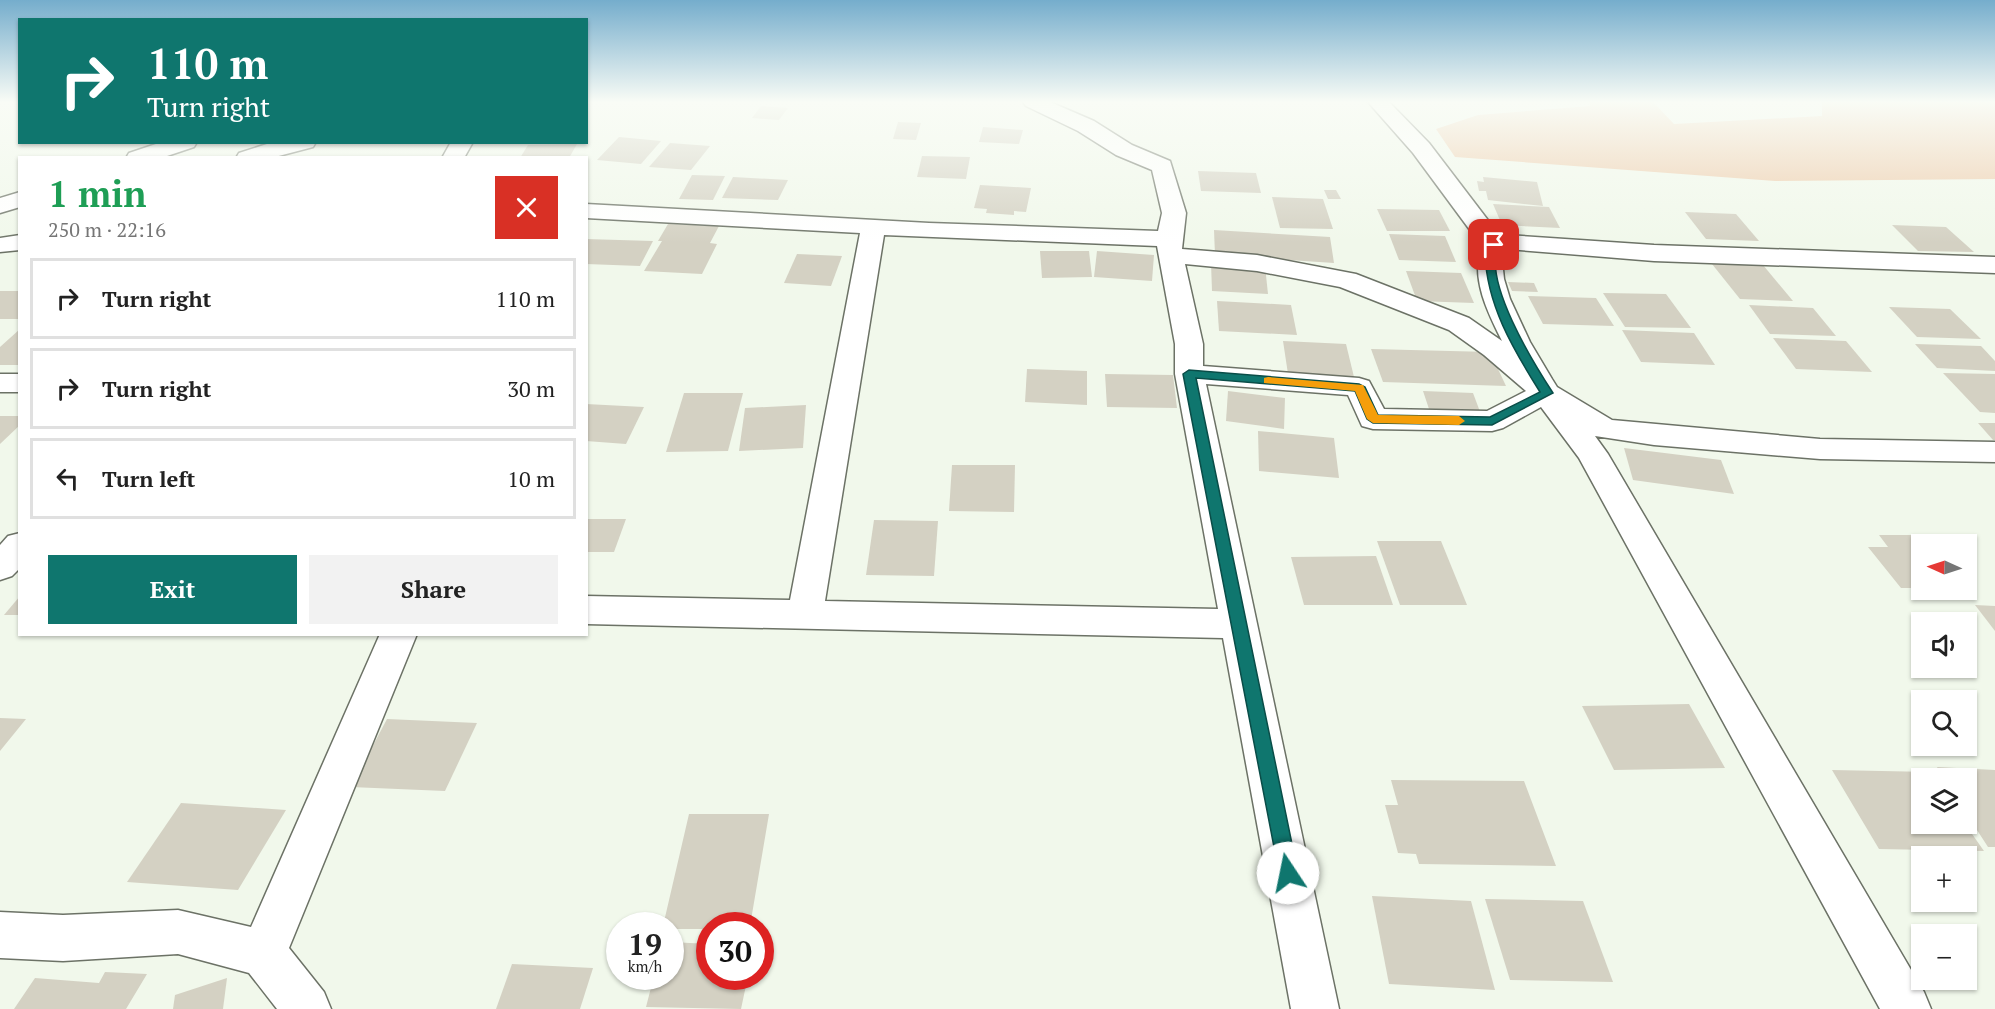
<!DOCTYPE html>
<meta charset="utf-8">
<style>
body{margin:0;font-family:"PT Serif",serif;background:#f2f2f2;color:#222;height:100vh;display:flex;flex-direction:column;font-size:22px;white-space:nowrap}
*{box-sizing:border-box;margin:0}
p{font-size:20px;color:#767676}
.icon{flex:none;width:33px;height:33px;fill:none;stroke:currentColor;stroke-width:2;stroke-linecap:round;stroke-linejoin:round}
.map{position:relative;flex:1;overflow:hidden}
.side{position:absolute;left:18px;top:156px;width:570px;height:480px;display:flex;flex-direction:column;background:#fff;border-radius:0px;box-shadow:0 2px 4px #0004}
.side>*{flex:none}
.guide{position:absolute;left:18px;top:18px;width:570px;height:126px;border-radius:0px;box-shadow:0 2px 4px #0004;background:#0f766e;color:#fff;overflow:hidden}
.needle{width:39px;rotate:273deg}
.tools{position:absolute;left:1911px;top:534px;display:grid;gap:12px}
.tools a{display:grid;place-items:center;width:66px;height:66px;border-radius:0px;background:#fff;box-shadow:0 2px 4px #0004;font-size:30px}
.speed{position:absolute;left:606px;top:912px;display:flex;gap:12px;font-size:30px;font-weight:700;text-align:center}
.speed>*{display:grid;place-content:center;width:78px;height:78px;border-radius:50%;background:#fff;box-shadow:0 2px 4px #0004;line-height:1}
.speed small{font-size:15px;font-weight:400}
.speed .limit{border:9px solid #d22;background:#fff;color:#111}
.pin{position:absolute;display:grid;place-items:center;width:51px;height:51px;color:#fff;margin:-26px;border-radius:12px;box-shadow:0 3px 9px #0006}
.me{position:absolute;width:66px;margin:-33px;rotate:349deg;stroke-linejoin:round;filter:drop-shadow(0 0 4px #0008)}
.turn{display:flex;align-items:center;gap:21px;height:126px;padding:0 30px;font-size:27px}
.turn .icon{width:78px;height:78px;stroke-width:2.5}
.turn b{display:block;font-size:42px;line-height:51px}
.round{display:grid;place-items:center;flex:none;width:63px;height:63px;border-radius:0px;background:#f2f2f2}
.head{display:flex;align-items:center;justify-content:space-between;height:102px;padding:0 30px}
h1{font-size:36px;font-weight:700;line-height:45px;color:#1e9e55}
.action{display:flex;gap:12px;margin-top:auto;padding:12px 30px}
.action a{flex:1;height:69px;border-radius:0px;background:#0f766e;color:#fff;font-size:24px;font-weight:700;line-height:69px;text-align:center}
.action a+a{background:#f2f2f2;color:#222}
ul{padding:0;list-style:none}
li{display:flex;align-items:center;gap:18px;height:81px;margin:0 12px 9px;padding:0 18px;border:3px solid #e0e0e0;border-radius:0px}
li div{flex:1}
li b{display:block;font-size:22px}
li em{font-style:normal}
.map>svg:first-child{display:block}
</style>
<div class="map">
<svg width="1995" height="1009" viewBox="0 0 1995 1009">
<rect width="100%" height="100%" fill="#f1f8eb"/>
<path fill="#edcbaa" d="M1589,102H1653L1674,124L1822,116V102H1995V179L1775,181L1455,157L1436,129L1478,115L1590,106Z"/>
<g fill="#d4d1c3">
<path d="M761,106L788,108L779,120L752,118Z"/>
<path d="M898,122L921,123L916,140L893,139Z"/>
<path d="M983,127L1023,130L1019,144L979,142Z"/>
<path d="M619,137L661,141L641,164L597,160Z"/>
<path d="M670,143L710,146L691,170L649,167Z"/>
<path d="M577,144L569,158H520L528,145Z"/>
<path d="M922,156L970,157L966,179L917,177Z"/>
<path d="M1198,171L1256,173L1261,193L1201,191Z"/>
<path d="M692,175L725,176L713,200L679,199Z"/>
<path d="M733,177L788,180L778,200L722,198Z"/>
<path d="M1483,177L1537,182L1543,206L1488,200L1486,191H1479L1477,181L1484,182Z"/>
<path d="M980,185L1031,188L1026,212L1014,211V215L986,213L987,209L974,208Z"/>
<path d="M1324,190H1336L1341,199H1328Z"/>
<path d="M1272,197L1323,199L1333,229L1280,228Z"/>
<path d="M1493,204L1549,207L1560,228L1502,225Z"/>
<path d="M1377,209L1439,210L1450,231H1387Z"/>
<path d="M1685,212L1736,214L1759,241L1706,239Z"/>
<path d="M668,224L719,226L710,243L717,244L702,274L644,271L662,241H658Z"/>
<path d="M1892,225L1946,227L1974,252L1918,251Z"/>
<path d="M1214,230L1330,237L1334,263L1215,255Z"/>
<path d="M1389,234L1445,236L1456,262L1399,260Z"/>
<path d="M586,239L653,241L640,266L586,264Z"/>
<path d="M1040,251H1089L1092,277L1042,278Z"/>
<path d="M1097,251L1154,255L1152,281L1094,277Z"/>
<path d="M797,254L842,256L831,286L784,283Z"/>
<path d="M1211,263L1265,266L1268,294L1212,291Z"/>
<path d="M1712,264L1763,265L1793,301L1740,299Z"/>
<path d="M1406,271L1461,273L1474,303L1417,301Z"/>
<path d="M1508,282L1534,283L1538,292L1512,291Z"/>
<rect x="0" y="291" width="20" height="28"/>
<path d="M1603,293L1666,294L1691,328L1625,327Z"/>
<path d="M1528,296L1596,298L1614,326L1543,324Z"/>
<path d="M1217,301L1291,305L1297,335L1219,331Z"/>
<path d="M1749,305L1813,308L1836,336L1770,334Z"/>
<path d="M1889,307L1950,309L1981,339L1917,337Z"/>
<path d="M20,329V365H0V347Z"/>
<path d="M1622,330L1694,333L1715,365L1641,362Z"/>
<path d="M1773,338L1846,341L1872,372L1796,369Z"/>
<path d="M1283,341L1346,344L1354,377L1288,374Z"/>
<path d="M1915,344L1981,346L1995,361V371L1937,368Z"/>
<path d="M1371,349L1490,352L1506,386L1383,382Z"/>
<path d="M1027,369L1087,371V405L1025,402Z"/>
<path d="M1943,373L1995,374V413L1980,412Z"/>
<path d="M1105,374L1173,375L1177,408L1107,407Z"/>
<path d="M1228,391L1285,398L1284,429L1226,421Z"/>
<path d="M1423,391L1473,393L1482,417L1431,415Z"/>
<path d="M684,393H743L728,451L666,452Z"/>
<path d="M586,404L644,407L626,444L586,441Z"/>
<path d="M806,405L803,448L739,451L745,408Z"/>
<path d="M0,416H20V425L0,444Z"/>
<path d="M1978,423H1995V440H1993Z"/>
<path d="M1258,431L1334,438L1339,478L1259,471Z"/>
<path d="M1624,448L1721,460L1734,494L1633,480Z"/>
<path d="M952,465H1015L1014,512L949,511Z"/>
<path d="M586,519H626L614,552H586Z"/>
<path d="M874,520L938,521L934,576L866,575Z"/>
<path d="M1879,535H1917L1925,544H1922V588H1901L1868,547H1888Z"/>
<path d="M1377,541H1441L1467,605H1400Z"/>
<path d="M1376,556L1393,605H1304L1291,557Z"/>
<path d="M20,596V615H4Z"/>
<path d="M1975,605L1995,606V631Z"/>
<path d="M1689,704L1725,768L1614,770L1582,706Z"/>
<path d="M0,718L26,719L0,751Z"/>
<path d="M387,719L477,723L445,791L351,787Z"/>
<path d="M1937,767L1995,770V847H1988L1966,813V778H1944Z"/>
<path d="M1832,770L1931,772L1935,778H1922V824H1965L1984,851L1879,849Z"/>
<path d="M1391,780L1524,781L1556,866L1419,864L1416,854L1398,853L1385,805H1398Z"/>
<path d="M181,803L286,810L238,890L127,882Z"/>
<path d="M689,814H769L750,926H710V929H670V926H663Z"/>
<path d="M1372,896L1471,901L1495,990L1389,984Z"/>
<path d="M1485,899L1583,901L1613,982L1510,980Z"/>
<path d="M670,942L710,944V976H748L741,1009L646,1007L654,976H670Z"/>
<path d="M512,964L593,968L580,1009H496Z"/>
<path d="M105,972L147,974L126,1009H14L35,978L99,983Z"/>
<path d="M227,978L223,1009H173L175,995Z"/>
</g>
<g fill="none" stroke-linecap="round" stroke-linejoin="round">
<defs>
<g id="minor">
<path d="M1023,102H1050L1094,121L1132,145L1170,161L1186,213L1182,249L1257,255L1356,274L1469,318L1502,341C1487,311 1471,279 1481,245L1413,153L1368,102H1389L1429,143L1500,236L1507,235L1654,245L1995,257V273L1654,261L1507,249L1502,260L1504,279L1510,299L1530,342L1552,379L1557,387L1612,420L1820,439L1995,442V462L1820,459L1654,445L1595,436L1608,454L1924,992L1931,1009H1880L1579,458L1541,407L1503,428L1492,431L1373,429L1362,426L1348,395L1206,384L1339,1009H1291L1223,638L586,624V596L790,600L860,233L586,218V204L929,223L1158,231L1162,213L1152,170L1116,155L1078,131L1026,106ZM884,235L1157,246L1175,344V374L1218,609L825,601ZM1185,264L1257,271L1340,287L1449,330L1484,355L1526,391L1487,411L1384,409L1369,381L1359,378L1203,366V344Z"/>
<path d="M162,142H197L194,147L161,158H126L129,153Z"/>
<path d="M273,142H316L313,147L271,158H236L239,153Z"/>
<path d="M451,142H473L464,158H442Z"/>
<path d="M20,192V207L0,213V198Z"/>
<path d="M20,235V250L0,252V238Z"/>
<rect x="0" y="374" width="20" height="18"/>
<path d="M20,533V568L12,576L0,580V545L8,536Z"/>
<path d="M380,634H417L289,948L324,992L331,1009H277L249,973L178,954L63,961L0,958V912L63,915L178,910L251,927Z"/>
</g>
</defs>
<use href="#minor" stroke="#6c7266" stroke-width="3"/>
<use href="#minor" fill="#fff" fill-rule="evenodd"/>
</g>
<linearGradient id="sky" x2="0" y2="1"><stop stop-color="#75adcc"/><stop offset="0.42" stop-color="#f9fcf6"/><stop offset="1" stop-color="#f9fcf6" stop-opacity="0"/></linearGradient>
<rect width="1995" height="243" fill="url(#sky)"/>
<path fill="#0f766e" stroke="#0a4d48" stroke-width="1.5" d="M1494,242L1499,245C1481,279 1534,364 1553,393L1492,425L1373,423L1367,419L1355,391L1196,378L1298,873L1295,879L1288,882L1282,879L1279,873L1183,374L1189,370L1359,384L1365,387L1378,415L1490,417L1540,392C1513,349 1486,304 1485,252L1490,243Z"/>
<path fill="#f59e0b" d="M1268,377L1363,385L1378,415L1459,416L1465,421L1459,425L1373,423L1367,419L1355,391L1264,383V378Z"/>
</svg>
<div class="tools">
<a><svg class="needle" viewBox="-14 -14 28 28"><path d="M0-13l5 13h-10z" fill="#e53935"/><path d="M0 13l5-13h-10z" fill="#767676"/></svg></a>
<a><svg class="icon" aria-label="sound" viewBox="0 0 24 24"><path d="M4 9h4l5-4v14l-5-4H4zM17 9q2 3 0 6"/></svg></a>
<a><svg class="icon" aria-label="search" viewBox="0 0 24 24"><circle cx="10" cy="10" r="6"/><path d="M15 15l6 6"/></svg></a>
<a><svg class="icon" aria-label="layers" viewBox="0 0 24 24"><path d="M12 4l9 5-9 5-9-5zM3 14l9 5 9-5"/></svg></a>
<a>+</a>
<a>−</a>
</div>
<div class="speed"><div>19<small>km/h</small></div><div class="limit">30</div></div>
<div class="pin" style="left:1494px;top:245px;background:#d93025"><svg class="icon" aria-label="arrive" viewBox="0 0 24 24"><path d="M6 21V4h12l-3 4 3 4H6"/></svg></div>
<svg class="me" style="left:1288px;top:873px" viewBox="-20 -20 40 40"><circle r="19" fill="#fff"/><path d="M0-13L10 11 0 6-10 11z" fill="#0f766e"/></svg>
<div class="guide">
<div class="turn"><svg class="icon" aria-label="right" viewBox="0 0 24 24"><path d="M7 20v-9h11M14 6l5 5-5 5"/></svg><div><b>110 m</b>Turn right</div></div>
</div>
<section class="side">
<div class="head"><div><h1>1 min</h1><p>250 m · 22:16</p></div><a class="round" style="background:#d93025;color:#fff"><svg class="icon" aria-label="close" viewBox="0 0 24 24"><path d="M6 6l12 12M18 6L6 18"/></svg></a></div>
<ul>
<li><svg class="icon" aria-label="right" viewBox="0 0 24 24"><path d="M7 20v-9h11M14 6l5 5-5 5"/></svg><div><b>Turn right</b></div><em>110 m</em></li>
<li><svg class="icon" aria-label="right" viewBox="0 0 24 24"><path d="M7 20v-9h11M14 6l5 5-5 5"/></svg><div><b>Turn right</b></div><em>30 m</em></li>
<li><svg class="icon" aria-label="left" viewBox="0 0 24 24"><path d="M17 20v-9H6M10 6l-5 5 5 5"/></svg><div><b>Turn left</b></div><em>10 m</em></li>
</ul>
<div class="action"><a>Exit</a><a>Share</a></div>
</section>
</div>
